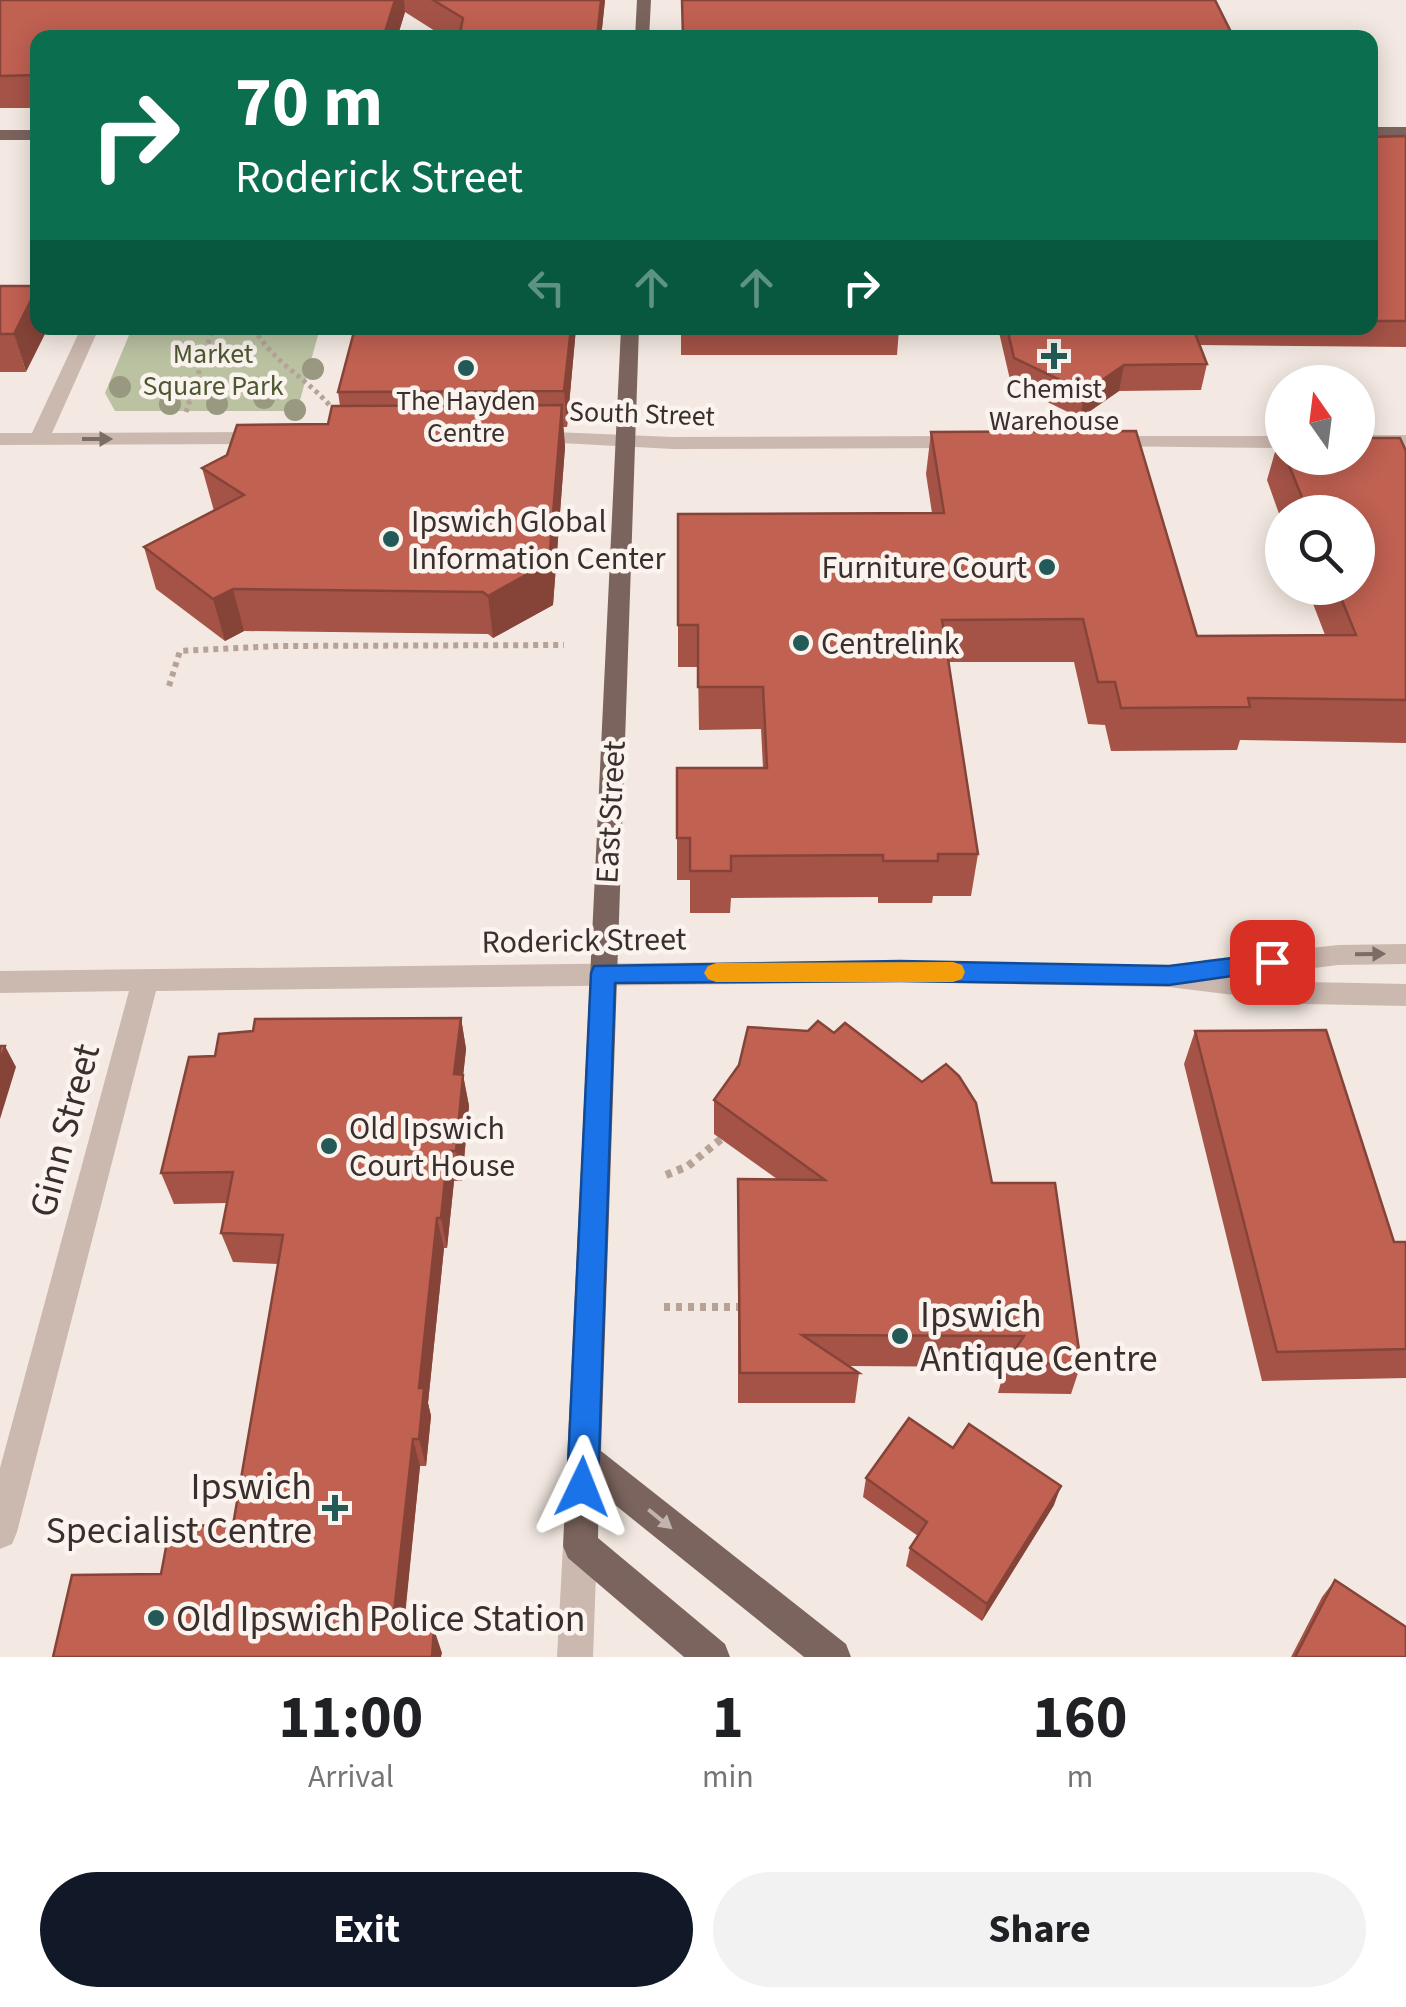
<!DOCTYPE html>
<style>
body{margin:0;font-family:"Source Sans 3",sans-serif;background:#f2f2f2;color:#202124;height:100vh;display:flex;flex-direction:column;font-size:38px;white-space:nowrap}
*{box-sizing:border-box;margin:0}
p{font-size:32px;color:#757577}
.icon{flex:none;width:55px;height:55px;fill:none;stroke:currentColor;stroke-width:2;stroke-linecap:round;stroke-linejoin:round}
.map{position:relative;height:1657px;overflow:hidden}
.side{display:flex;flex-direction:column;background:#fff;flex:1}
.side>*{flex:none}
.hud{position:absolute;left:30px;top:30px;width:1348px;height:305px;border-radius:20px;box-shadow:0 5px 25px #0003;background:#0b6e4f;color:#fff;overflow:hidden}
.needle{width:65px;rotate:346deg}
.buttons{position:absolute;left:1265px;top:365px;display:grid;gap:20px}
.buttons a{display:grid;place-items:center;width:110px;height:110px;border-radius:50%;background:#fff;box-shadow:0 5px 25px #0003;font-size:50px}
.pin{position:absolute;display:grid;place-items:center;width:85px;height:85px;color:#fff;margin:-42px;border-radius:20px;box-shadow:0 5px 15px #0006}
.me{position:absolute;width:110px;margin:-55px;rotate:2deg;stroke-linejoin:round;filter:drop-shadow(0 0 8px #0008)}
.turn{display:flex;align-items:center;gap:35px;height:210px;padding:0 40px;font-size:45px}
.turn .icon{width:130px;height:130px;stroke-width:2.5}
.turn b{display:block;font-size:70px;line-height:85px}
.lanes{display:flex;align-items:center;height:95px;padding:0 40px;background:#0003;justify-content:center;gap:50px;direction:ltr}
.lanes .off{opacity:.35}
.eta{display:flex;justify-content:space-evenly;align-items:center;height:170px;text-align:center}
.eta b{font-size:60px;font-weight:700;line-height:70px}
.button{display:flex;gap:20px;margin-top:auto;padding:20px 40px}
.button a{flex:1;height:115px;border-radius:60px;background:#111827;color:#fff;font-size:40px;font-weight:700;line-height:115px;text-align:center}
.button a+a{background:#f2f2f2;color:#202124}
.map>svg:first-child{display:block}
</style>
<div class="map">
<svg width="1406" height="1657" viewBox="0 0 1406 1657">
<rect width="100%" height="100%" fill="#f3e9e2"/>
<path fill="#bac2a2" d="M132,328H320L297,411H115L105,393Z"/>
<g fill="none" stroke-linecap="round" stroke-linejoin="round">
<g stroke="#b7a298" stroke-width="5" stroke-dasharray="4 4" stroke-linecap="butt">
<path d="M254,328C273,364 311,380 335,412"/>
<path d="M186,412L213,328"/>
</g>
<path stroke="#b7a298" stroke-width="6" stroke-dasharray="5 5" stroke-linecap="butt" d="M169,686L180,651L280,646L564,645"/>
<g stroke="#b7a298" stroke-width="8" stroke-dasharray="6 6" stroke-linecap="butt">
<path d="M666,1175L688,1166L726,1135"/>
<path d="M664,1307H738"/>
</g>
<g fill="#cbb8ae" fill-rule="evenodd">
<path d="M81,328H99L52,433L265,432L275,438L265,444L0,445V433H32Z"/>
<path d="M530,431L673,437L960,436L970,442L960,448L673,449L523,441V433Z"/>
<rect x="1358" y="435" width="48" height="12"/>
<path d="M1105,436H1282V448L1098,446V438Z"/>
<path d="M1406,944V964L1338,965L1253,976L1306,982L1406,984V1006L1306,1004L1169,987L900,982L156,991L17,1532L12,1544L0,1549V1468L129,991L0,993V971L900,960L1192,968L1204,960L1338,945Z"/>
<path d="M580,1529L592,1534L597,1546L593,1657H557L563,1546L568,1534Z"/>
</g>
<g fill="#7b645e" fill-rule="evenodd">
<path d="M637,0H651L649,38H635Z"/>
<rect x="1370" y="127" width="36" height="10"/>
<rect x="0" y="130" width="38" height="10"/>
<path d="M621,328H639L601,1451L846,1644L851,1657H804L599,1492L598,1538L725,1644L730,1657H684L568,1558L563,1546Z"/>
</g>
</g>
<g fill="#989980">
<circle cx="313" cy="369" r="11"/>
<circle cx="120" cy="387" r="11"/>
<circle cx="264" cy="398" r="11"/>
<circle cx="170" cy="404" r="11"/>
<circle cx="217" cy="404" r="11"/>
<circle cx="295" cy="410" r="11"/>
</g>
<g fill="#a55347">
<path d="M0,0H605L601,38H446L405,12L397,38H38V108H0Z"/>
<path d="M1406,136V347L1200,345L1207,364L1201,390L1119,391L1080,418L1011,384L998,328H1370V137Z"/>
<path d="M0,286L26,372H0Z"/>
<path d="M576,328L567,427H563L565,447L553,605L493,638L488,634L244,631L225,641L156,589L144,547L214,511L202,468L328,424L340,406L338,392Z"/>
<path d="M681,328L899,329L897,355H681Z"/>
<path d="M931,432L1197,636L1325,635L1307,588H1358V512H1282V522L1267,480L1279,438H1282V458H1358L1406,451V743L1240,740L1237,750L1111,751L1105,725L1088,724L1074,662H949L978,854L971,896H933L932,903H878V897L731,898L730,913H690V880H677V768H763L761,729L699,730L698,667H678V625L932,513L926,474Z"/>
<path d="M461,1018L466,1049L463,1075L469,1106L462,1181H454L447,1248H444L428,1403L431,1416L426,1466H420L405,1612H408L415,1630L442,1653L161,1574L233,1525L278,1264L233,1262L221,1233L227,1203L174,1204L161,1173L215,1056Z"/>
<path d="M1195,1031L1394,1242H1406V1378L1262,1381L1184,1064Z"/>
<path d="M714,1100L992,1183L1081,1364L1071,1394L998,1393L1005,1367L848,1366L859,1373L855,1403H738V1179H777L714,1134Z"/>
<path d="M953,1448L1054,1505L982,1621L906,1566L910,1548L918,1536L863,1497L866,1478Z"/>
<path d="M1335,1580L1406,1657H1291L1322,1597Z"/>
</g>
<g fill="#864439">
<path d="M395,0H404L405,12L397,38H384Z"/>
<path d="M601,0H605L601,38H597Z"/>
<path d="M38,287V328H48L26,372L14,334Z"/>
<path d="M571,328H576L567,427L564,391Z"/>
<path d="M1124,365L1119,391L1080,418L1085,392Z"/>
<path d="M562,405L565,447L553,605L493,638L488,596Z"/>
<path d="M233,589L244,631L225,641L213,599Z"/>
<path d="M461,1018L466,1049L460,1106L454,1074Z"/>
<path d="M5,1046L16,1067L0,1119V1063Z"/>
<path d="M463,1075L469,1106L462,1181L456,1151Z"/>
<path d="M448,1151L454,1181L447,1248L441,1218Z"/>
<path d="M437,1218L444,1248L428,1403L431,1416L426,1466L419,1439V1388Z"/>
<path d="M413,1439L420,1466L403,1636L394,1612Z"/>
<path d="M1061,1486L1054,1505L982,1621L987,1604Z"/>
<path d="M408,1612L417,1636L407,1630Z"/>
<path d="M434,1629L442,1653L441,1657H432Z"/>
</g>
<g fill="#c06152" stroke="#864439" stroke-width="2.5">
<path d="M0,0H395L384,35H378L377,38H38V75L0,76Z"/>
<path d="M433,0H601L597,38H459L463,18Z"/>
<path d="M682,0H1215L1234,38H683Z"/>
<path d="M1406,136V321H1370V137Z"/>
<path d="M0,286H38L14,334H0Z"/>
<path d="M355,328H571L564,391L338,392Z"/>
<rect x="681" y="328" width="218" height="1"/>
<path d="M1007,328H1193L1207,364L1124,365L1085,392L1014,358Z"/>
<path d="M562,405L549,562L488,596L483,592L233,589L213,599L144,547L244,495L202,468L227,455L237,425L328,424L332,406Z"/>
<path d="M1136,431L1197,636L1356,635L1337,588H1358V512H1308L1286,458H1358V438H1400L1406,451V700L1248,698L1250,707L1121,708L1115,682H1098L1083,619L942,620L978,854H938V861H883V855L731,856V871H690V838H677V768H767L763,687H698V625H678V514L944,513L931,432Z"/>
<path d="M461,1018L454,1074L463,1075L456,1151H448L441,1218H437L419,1388H424L419,1439H413L394,1612H408L407,1630L434,1629L432,1657H53L72,1575L161,1574L170,1526L233,1525L283,1235L221,1233L233,1172L161,1173L189,1057L215,1056L219,1034L253,1031L255,1019Z"/>
<path d="M818,1021L834,1033L845,1023L922,1082L946,1064L959,1076L976,1103L992,1183H1055L1081,1364L1006,1363L1024,1336L802,1335L859,1373H740L738,1179L825,1180L714,1100L739,1065L748,1027L808,1031Z"/>
<path d="M1326,1030L1394,1242H1406V1349L1277,1352L1195,1031Z"/>
<path d="M0,1046H5L0,1063Z"/>
<path d="M909,1418L953,1448L969,1424L1061,1486L987,1604L910,1548L927,1522L866,1478Z"/>
<path d="M1335,1580L1406,1627V1657H1295Z"/>
</g>
<defs><path id="oneway-solid" d="M-6-.8H1V-3.2L6.5 0L1 3.2V.8H-6Z" transform="scale(2.5)"/></defs>
<g fill="#7b6d66">
<use href="#oneway-solid" transform="translate(97 439)"/>
<use href="#oneway-solid" transform="translate(1370 954) rotate(-1)"/>
</g>
<use fill="#c1b3ad" href="#oneway-solid" transform="translate(660 1519) rotate(39)"/>
<path fill="#1a73e8" stroke="#114b97" stroke-width="2.5" d="M1272,953L1280,956L1284,962L1280,969L1169,985L900,981L615,983L598,1487L593,1498L582,1502L571,1498L567,1487L591,973L594,966L900,961L1169,966Z"/>
<path fill="#f59e0b" d="M953,962L962,965L965,972L962,979L953,982H716L708,979L704,973L708,966L716,963Z"/>
<g fill="#235a57" stroke="#faf3ee" stroke-width="4">
<path d="M1049 341h10v10h10v10h-10v10h-10v-10h-10v-10h10z"/>
<circle cx="466" cy="368" r="10"/>
<circle cx="391" cy="539" r="10"/>
<circle cx="1047" cy="567" r="10"/>
<circle cx="801" cy="643" r="10"/>
<circle cx="329" cy="1146" r="10"/>
<circle cx="900" cy="1336" r="10"/>
<path d="M330 1493h10v10h10v10h-10v10h-10v-10h-10v-10h10z"/>
<circle cx="156" cy="1618" r="10"/>
</g>
<g text-anchor="middle" stroke-width="9" stroke-linejoin="round" paint-order="stroke">
<g font-size="28" fill="#4d5730" stroke="#faf3ee">
<text x="213" y="363">Market<tspan x="213" dy="32">Square Park</tspan></text>
</g>
<g font-size="28" fill="#3a2f2c" stroke="#faf3ee">
<text x="1054" y="398">Chemist<tspan x="1054" dy="32">Warehouse</tspan></text>
<text x="466" y="410">The Hayden<tspan x="466" dy="32">Centre</tspan></text>
</g>
<g font-size="28" fill="#3a2f2c" stroke="#faf3ee">
<text transform="translate(642 413) rotate(2)" y="10">South Street</text>
</g>
<g font-size="32" fill="#3a2f2c" stroke="#faf3ee" text-anchor="start">
<text x="411" y="532">Ipswich Global<tspan x="411" dy="37">Information Center</tspan></text>
<text x="1027" y="578" text-anchor="end">Furniture Court</text>
<text x="821" y="654">Centrelink</text>
<text x="349" y="1139">Old Ipswich<tspan x="349" dy="37">Court House</tspan></text>
</g>
<g font-size="32" fill="#3a2f2c" stroke="#faf3ee">
<text transform="translate(610 812) rotate(-87)" y="11">East Street</text>
<text transform="translate(584 940) rotate(-1)" y="11">Roderick Street</text>
</g>
<g font-size="38" fill="#3a2f2c" stroke="#faf3ee">
<text transform="translate(64 1130) rotate(-75)" y="13">Ginn Street</text>
</g>
<g font-size="38" fill="#3a2f2c" stroke="#faf3ee" text-anchor="start">
<text x="920" y="1327">Ipswich<tspan x="920" dy="44">Antique Centre</tspan></text>
<text x="312" y="1499" text-anchor="end">Ipswich<tspan x="312" dy="44">Specialist Centre</tspan></text>
<text x="176" y="1631">Old Ipswich Police Station</text>
</g>
</g>
</svg>
<div class="buttons">
<a><svg class="needle" viewBox="-14 -14 28 28"><path d="M0-13l5 13h-10z" fill="#e53935"/><path d="M0 13l5-13h-10z" fill="#757577"/></svg></a>
<a><svg class="icon" aria-label="search" viewBox="0 0 24 24"><circle cx="10" cy="10" r="6"/><path d="M15 15l6 6"/></svg></a>
</div>
<div class="pin" style="left:1272px;top:962px;background:#d93025"><svg class="icon" aria-label="arrive" viewBox="0 0 24 24"><path d="M6 21V4h12l-3 4 3 4H6"/></svg></div>
<svg class="me" style="left:582px;top:1487px" viewBox="-20 -20 40 40"><path d="M0-17L14 15 0 8-14 15z" fill="#1a73e8" stroke="#fff" stroke-width="4"/></svg>
<div class="hud">
<div class="turn"><svg class="icon" aria-label="right" viewBox="0 0 24 24"><path d="M7 20v-9h11M14 6l5 5-5 5"/></svg><div><b>70 m</b>Roderick Street</div></div>
<div class="lanes"><svg class="icon off" aria-label="left" viewBox="0 0 24 24"><path d="M17 20v-9H6M10 6l-5 5 5 5"/></svg><svg class="icon off" aria-label="ahead" viewBox="0 0 24 24"><path d="M12 20V5M6 11l6-6 6 6"/></svg><svg class="icon off" aria-label="ahead" viewBox="0 0 24 24"><path d="M12 20V5M6 11l6-6 6 6"/></svg><svg class="icon" aria-label="right" viewBox="0 0 24 24"><path d="M7 20v-9h11M14 6l5 5-5 5"/></svg></div>
</div>
</div>
<section class="side">
<div class="eta">
<div><b>11:00</b><p>Arrival</p></div>
<div><b>1</b><p>min</p></div>
<div><b>160</b><p>m</p></div>
</div>
<div class="button"><a>Exit</a><a>Share</a></div>
</section>
